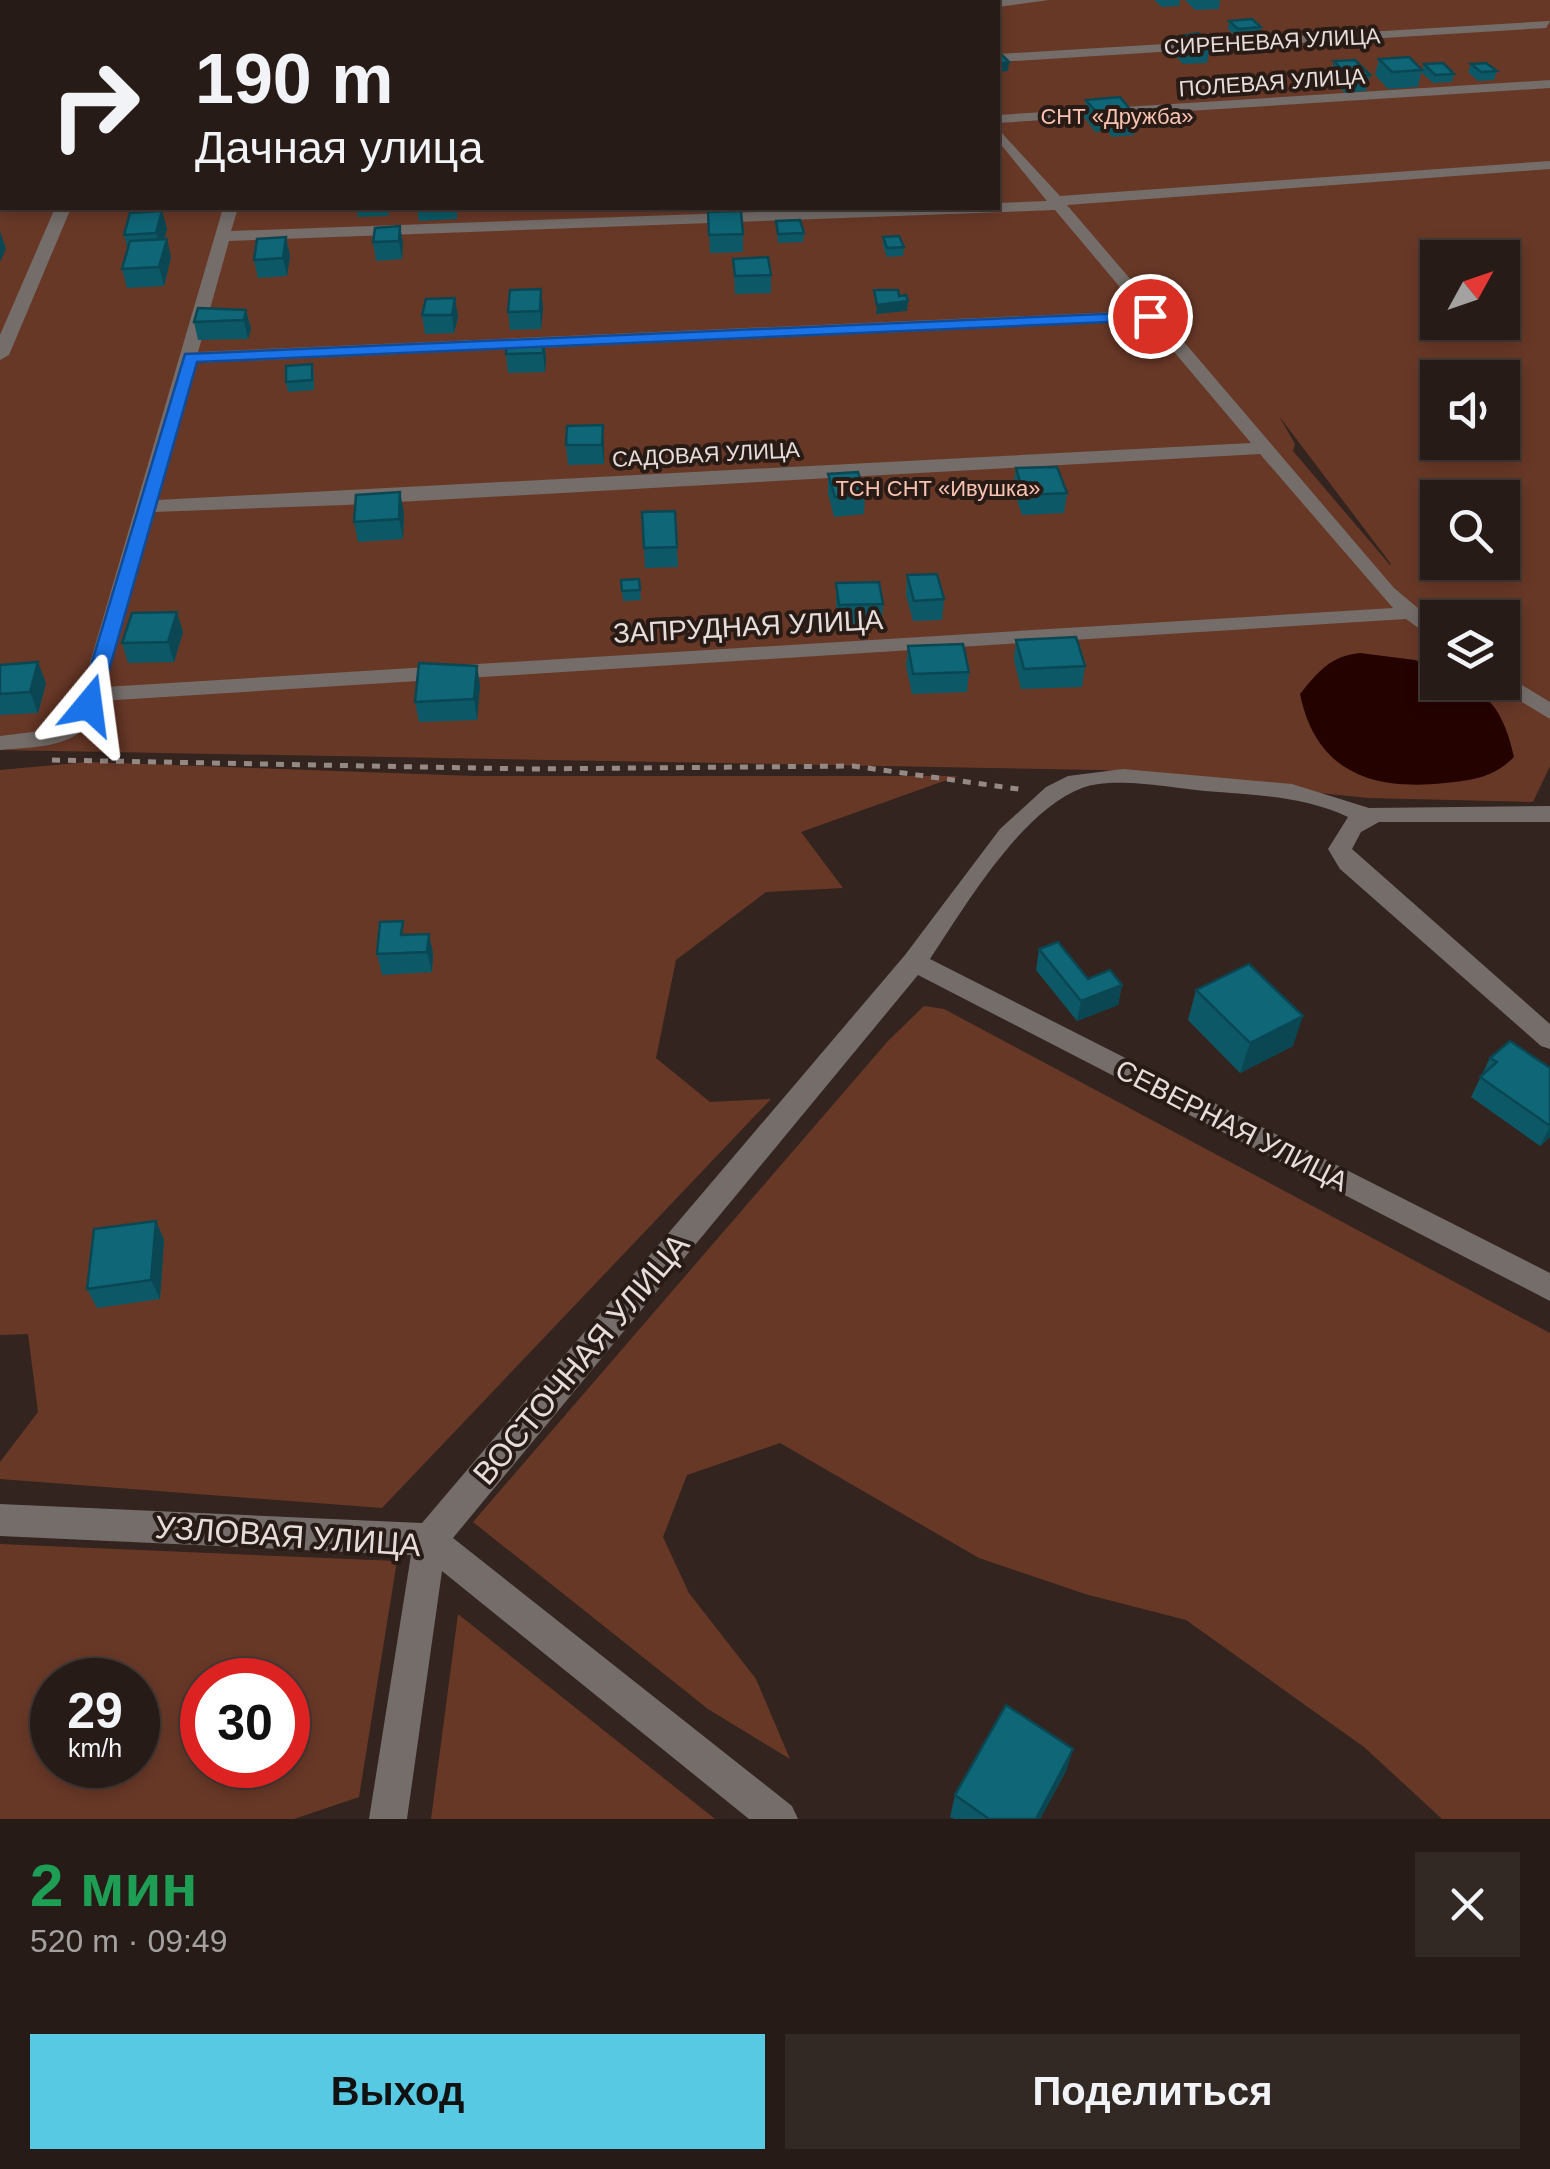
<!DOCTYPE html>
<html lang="ru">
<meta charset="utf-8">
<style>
body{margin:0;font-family:Helvetica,sans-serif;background:#322824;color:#f1f3f6;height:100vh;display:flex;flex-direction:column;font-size:38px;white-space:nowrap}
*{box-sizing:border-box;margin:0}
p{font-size:32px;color:#a4a1a1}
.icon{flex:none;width:55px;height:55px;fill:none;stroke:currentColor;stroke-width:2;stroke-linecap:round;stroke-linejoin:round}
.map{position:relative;height:1819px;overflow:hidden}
.side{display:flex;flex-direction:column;background:#261b17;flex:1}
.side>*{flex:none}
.guide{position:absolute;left:0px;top:0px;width:1000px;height:210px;box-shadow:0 5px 15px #0003,0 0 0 2px #423936;background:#261b17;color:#f1f3f6;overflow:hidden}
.needle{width:65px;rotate:50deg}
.buttons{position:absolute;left:1420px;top:240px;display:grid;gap:20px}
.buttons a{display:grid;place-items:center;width:100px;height:100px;border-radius:0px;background:#261b17;box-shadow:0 5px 15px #0003,0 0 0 2px #423936;font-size:50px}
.speed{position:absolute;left:30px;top:1658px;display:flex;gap:20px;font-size:50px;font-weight:700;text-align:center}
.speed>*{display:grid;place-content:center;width:130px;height:130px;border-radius:50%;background:#261b17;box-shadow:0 5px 15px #0003,0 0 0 2px #423936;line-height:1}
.speed small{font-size:25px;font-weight:400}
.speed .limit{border:15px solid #d22;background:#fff;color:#111}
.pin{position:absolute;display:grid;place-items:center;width:85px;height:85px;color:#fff;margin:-42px;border:5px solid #fff;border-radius:50%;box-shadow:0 2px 10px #0007}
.me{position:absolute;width:110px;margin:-55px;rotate:16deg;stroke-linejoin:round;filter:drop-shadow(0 0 8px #0008)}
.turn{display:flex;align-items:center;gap:35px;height:210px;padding:0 30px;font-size:45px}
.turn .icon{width:130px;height:130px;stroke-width:2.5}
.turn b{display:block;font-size:70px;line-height:85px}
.round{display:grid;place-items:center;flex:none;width:105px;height:105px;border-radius:0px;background:#322824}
.headline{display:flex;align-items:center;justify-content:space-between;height:170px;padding:0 30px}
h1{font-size:60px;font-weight:700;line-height:75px;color:#1e9e55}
.cta{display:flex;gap:20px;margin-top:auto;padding:20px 30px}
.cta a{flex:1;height:115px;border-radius:0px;background:#57c9e2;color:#111;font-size:40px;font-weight:700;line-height:115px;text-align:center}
.cta a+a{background:#322824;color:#f1f3f6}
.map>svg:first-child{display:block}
</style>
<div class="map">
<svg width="1550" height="1819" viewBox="0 0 1550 1819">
<rect width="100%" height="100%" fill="#33241f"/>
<g fill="#683827" fill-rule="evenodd">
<path d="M0,0H1550V766L1533,802L1368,798L1103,770L0,750ZM2,2H998V208H2ZM1438,258H1502V322H1438ZM1438,378H1502V442H1438ZM1279,416L1391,564L1390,565L1293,451L1295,444ZM1438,498H1502V562H1438ZM1438,618H1502V682H1438Z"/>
<path d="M88,762L475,776H958L801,832L843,888L766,892L676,960L656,1058L710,1102L771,1099L382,1508L0,1479V1462L38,1412L28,1334L0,1335V770Z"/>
<path d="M924,1006L944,1009L1550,1333V1819H1442L1364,1747L1186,1620L1085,1594L979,1558L780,1443L687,1475L663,1537L689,1593L756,1679L790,1759L708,1709L473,1522L888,1041Z"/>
<path d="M0,1544L397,1561L359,1797L294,1819H0ZM52,1680H138V1765H52ZM202,1680H288V1765H202Z"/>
<path d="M458,1614L715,1819H431Z"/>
</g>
<path fill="#240200" d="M1360,653L1415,660L1437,669L1438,682C1487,682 1504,712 1514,757C1493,778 1473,780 1445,783C1372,791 1316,772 1300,694C1318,672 1330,656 1360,653Z"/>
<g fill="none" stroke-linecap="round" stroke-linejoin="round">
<path stroke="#958985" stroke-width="5" stroke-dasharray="8 8" stroke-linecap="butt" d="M52,760L529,769L853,766L1025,790"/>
<g fill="#746d6a" fill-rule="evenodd">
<path d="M115,0H138V1L116,2Z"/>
<path d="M256,0H324L255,2Z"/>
<path d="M880,0H893L894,2H881Z"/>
<path d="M995,0H1049L998,7V2H992Z"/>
<path d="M1550,21L1546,28L998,62V54Z"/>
<rect x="0" y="62" width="2" height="8"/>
<path d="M1550,80V88L998,123V115Z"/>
<path d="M998,129L1060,196L1550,161V169L1067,205L1394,588L1438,625V642L1406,619L100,701C87,749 41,746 0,750V736L57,729L75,714L223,208H238L231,231L866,208H998V203L1047,201L998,141ZM1055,210L1140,311L198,352L229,241ZM1148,321L1251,443L157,500L195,363ZM1260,454L1393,608L104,687L153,512L345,505Z"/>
<path d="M0,191L2,192V201H0Z"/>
<path d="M55,208H71L9,355L0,360V335Z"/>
<path d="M1502,673L1550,702V719L1494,685L1502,682Z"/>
<path d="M1123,769L1292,784L1369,808L1550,806V822H1379L1361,832L1352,849L1550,1024V1049L1541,1046L1340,869L1328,849L1348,817C1303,796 1254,795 1205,791C1172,788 1113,776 1082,788C1021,811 965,906 930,959L1550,1273V1301L918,975L453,1538L792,1806L798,1819H749L442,1571L407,1819H369L411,1555L0,1536V1504L422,1523L905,955L1000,829L1046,787L1068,776Z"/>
</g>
</g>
<g fill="#0d5866">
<path d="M1154,0H1180L1179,6L1162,7Z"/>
<path d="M1185,0H1220L1219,9L1195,10Z"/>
<path d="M1229,21L1261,27L1260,35L1236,37L1228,29Z"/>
<path d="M1176,37L1210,46L1207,63L1183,64L1173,53Z"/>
<path d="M1379,59L1422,70L1418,87L1388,89L1375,75Z"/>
<path d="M1334,61L1370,75L1366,91L1345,93L1330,78Z"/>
<path d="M1424,64L1454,74L1452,82L1433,83L1422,73Z"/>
<path d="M1471,64L1497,71L1494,80L1478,81L1468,72Z"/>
<path d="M1086,100L1137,118L1134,135L1112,137L1107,131L1095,132L1084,117Z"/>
<path d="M356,208H390L388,216L358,217Z"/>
<path d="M417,208H457V219L419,221Z"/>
<path d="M162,211L167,229L164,239L171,257L164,286L127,288L122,269L128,249L124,235Z"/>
<path d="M708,212L743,234V252L710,253Z"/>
<path d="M776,221L804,233L803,242L778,243Z"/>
<path d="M400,226L403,244L402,259L376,261L373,242Z"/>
<path d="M286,237L290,256L287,276L258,278L254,260Z"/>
<path d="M883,237L904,247L903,256L887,257L883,246Z"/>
<path d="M733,259L771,275V293L735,294Z"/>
<path d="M541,289L543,308L541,329L510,330L508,312Z"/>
<path d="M455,298L458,317L454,333L425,334L422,315Z"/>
<path d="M246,310L251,329L248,339L198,340L194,322Z"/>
<path d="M544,340L546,359L545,372L508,373L506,354Z"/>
<path d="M312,364L314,374V390L288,392L286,382Z"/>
<path d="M604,444V464L568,465L566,445Z"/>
<path d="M1016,468L1067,493L1064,513L1022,515L1013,488Z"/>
<path d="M828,474L865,495L864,514L834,517L828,493Z"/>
<path d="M675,511L678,567L645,568L642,512Z"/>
<path d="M404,512L403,539L358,542L354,522Z"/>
<path d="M907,575L944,599L942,620L913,621L906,595Z"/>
<path d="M639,579L641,600L623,601L621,580Z"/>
<path d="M836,583L883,604L882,624L838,625L836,603Z"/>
<path d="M183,632L174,662L128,663L122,643Z"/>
<path d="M1016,640L1085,666L1082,687L1021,689L1014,660Z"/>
<path d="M908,646L969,672L967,692L912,694L906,666Z"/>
<path d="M0,665L46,683L38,713L0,715Z"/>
<path d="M477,666L480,686L477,720L419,722L415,702Z"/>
<path d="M429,934L433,954L432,972L382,975L377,954L406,935Z"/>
<path d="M1039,949L1088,979L1122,985L1118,1005L1077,1021L1036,970Z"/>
<path d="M1196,990L1293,1046L1240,1073L1188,1020Z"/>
<path d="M1490,1058L1550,1068V1137L1540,1146L1471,1097Z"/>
<path d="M156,1221L164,1240L160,1299L97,1308L87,1289Z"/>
<path d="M1073,1749L1066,1771L1040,1819H954L950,1817L955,1795Z"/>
</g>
<g fill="#0a4753">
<path d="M1009,62L1008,71L998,72V64Z"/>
<path d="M162,211L167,229L161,251L156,233Z"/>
<path d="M400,226L403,244L402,259L399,241Z"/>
<path d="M0,231L6,249L0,262Z"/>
<path d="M286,237L290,256L287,276L283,258Z"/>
<path d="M167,239L171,257L164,286L159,267Z"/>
<path d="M541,289L543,308L541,329L540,311Z"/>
<path d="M455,298L458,317L454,333L452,315Z"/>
<path d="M908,301L907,311L876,314L877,305Z"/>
<path d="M246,310L251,329L248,339L244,320Z"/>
<path d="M544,340L546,359L545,372L543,353Z"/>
<path d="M603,425L604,444V464L602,445Z"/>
<path d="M400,492L404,512L403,539L399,519Z"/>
<path d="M177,612L183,632L174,662L168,642Z"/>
<path d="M38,662L46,683L38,713L30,692Z"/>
<path d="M477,666L480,686L477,720L474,699Z"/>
<path d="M429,934L433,954L432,972L427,952Z"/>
<path d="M1122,985L1118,1005L1077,1021L1081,1001Z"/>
<path d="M1303,1016L1293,1046L1240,1073L1250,1043Z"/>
<path d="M1550,1127V1137L1540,1146Z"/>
<path d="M156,1221L164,1240L160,1299L151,1280Z"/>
<path d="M1073,1749L1066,1771L1040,1819H1036Z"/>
</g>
<g fill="#0f6677" stroke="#0a4753" stroke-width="2.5">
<path d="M1252,19L1261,27L1238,29L1229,21Z"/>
<path d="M1198,33L1210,46L1186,48L1176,37Z"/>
<path d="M998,55H1002L1009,62L998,64Z"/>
<path d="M1409,57L1422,70L1392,72L1379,59Z"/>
<path d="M1355,60L1370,75L1348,76L1334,61Z"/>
<path d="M1443,63L1454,74L1435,75L1424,64Z"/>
<path d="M1486,63L1497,71L1481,72L1471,64Z"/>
<path d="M1120,97L1137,118L1114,120L1109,113L1098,114L1086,100Z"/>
<path d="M162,211L156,233L124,235L130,213Z"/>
<path d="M741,211L743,234L709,235L708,212Z"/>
<path d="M800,220L804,233L778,234L776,221Z"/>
<path d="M400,226L399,241L373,242L375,228Z"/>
<path d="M899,236L904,247L887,248L883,237Z"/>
<path d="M286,237L283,258L254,260L257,239Z"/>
<path d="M167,239L159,267L122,269L130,241Z"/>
<path d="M768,257L771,275L735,276L733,259Z"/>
<path d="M541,289L540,311L508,312L510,290Z"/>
<path d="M874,290H898L899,296L906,295L908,301L877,305Z"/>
<path d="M455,298L452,315H422L426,299Z"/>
<path d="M198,308L246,310L244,320L194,322Z"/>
<path d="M544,340L543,353L506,354L507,341Z"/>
<path d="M312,364V380L286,382V366Z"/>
<path d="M603,425L602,445H566L567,426Z"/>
<path d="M1057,467L1067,493L1024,495L1016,468Z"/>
<path d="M858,472L865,495L835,497L828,474Z"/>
<path d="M400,492L399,519L354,522L356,495Z"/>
<path d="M675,511L677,547L644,548L642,512Z"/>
<path d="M937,574L944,599L914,601L907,575Z"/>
<path d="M639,579L640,590L622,591L621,580Z"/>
<path d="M879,582L883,604L839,605L836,583Z"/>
<path d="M177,612L168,642L122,643L132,613Z"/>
<path d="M1076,637L1085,666L1024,669L1016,640Z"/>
<path d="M963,644L969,672L913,674L908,646Z"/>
<path d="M38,662L30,692L0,694V665Z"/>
<path d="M419,663L477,666L474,699L415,702Z"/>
<path d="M403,921L401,935L429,934L427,952L377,954L380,922Z"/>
<path d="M1058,942L1088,979L1110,970L1122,985L1081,1001L1039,949Z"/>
<path d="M1249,964L1303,1016L1250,1043L1196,990Z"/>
<path d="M1510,1041L1550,1068V1126L1480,1077L1497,1062L1490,1058Z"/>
<path d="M156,1221L151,1280L87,1289L94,1229Z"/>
<path d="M1006,1705L1073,1749L1036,1819H989L955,1795Z"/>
</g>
<path fill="#1a73e8" stroke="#114b97" stroke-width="2.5" d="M1150,312L1155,313V320L197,362L99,705L89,712L79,705L185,354Z"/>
<g text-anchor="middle" stroke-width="8" stroke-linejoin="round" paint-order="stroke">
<g font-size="22" fill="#e6dcd9" stroke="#281b16">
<text transform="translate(1272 41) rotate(-3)" y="8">СИРЕНЕВАЯ УЛИЦА</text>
<text transform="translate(1272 82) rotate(-4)" y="8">ПОЛЕВАЯ УЛИЦА</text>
<text transform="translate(706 454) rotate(-3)" y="8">САДОВАЯ УЛИЦА</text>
</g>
<g font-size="22" fill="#f8c3b1" stroke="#281b16">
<text x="1117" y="124">СНТ «Дружба»</text>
<text x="938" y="496">ТСН СНТ «Ивушка»</text>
</g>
<g font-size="28" fill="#e6dcd9" stroke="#281b16">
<text transform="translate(748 626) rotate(-3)" y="10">ЗАПРУДНАЯ УЛИЦА</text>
<text transform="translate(1232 1125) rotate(27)" y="10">СЕВЕРНАЯ УЛИЦА</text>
</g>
<g font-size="32" fill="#e6dcd9" stroke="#281b16">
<text transform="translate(581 1359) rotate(-50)" y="11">ВОСТОЧНАЯ УЛИЦА</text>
<text transform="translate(288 1536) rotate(4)" y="11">УЗЛОВАЯ УЛИЦА</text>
</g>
</g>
</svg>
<div class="buttons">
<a><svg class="needle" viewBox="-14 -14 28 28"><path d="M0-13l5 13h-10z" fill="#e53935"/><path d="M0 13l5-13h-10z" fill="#a4a1a1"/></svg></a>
<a><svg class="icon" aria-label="sound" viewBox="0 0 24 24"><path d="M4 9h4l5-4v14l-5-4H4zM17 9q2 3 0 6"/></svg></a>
<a><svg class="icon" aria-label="search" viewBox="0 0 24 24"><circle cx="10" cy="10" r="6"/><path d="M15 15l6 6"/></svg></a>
<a><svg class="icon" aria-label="layers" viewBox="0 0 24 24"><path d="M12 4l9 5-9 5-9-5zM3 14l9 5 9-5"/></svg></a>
</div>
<div class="speed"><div>29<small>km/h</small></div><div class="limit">30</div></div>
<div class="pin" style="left:1150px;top:316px;background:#d93025"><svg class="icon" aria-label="arrive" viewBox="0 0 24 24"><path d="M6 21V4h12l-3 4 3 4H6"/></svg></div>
<svg class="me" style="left:89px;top:705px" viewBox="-20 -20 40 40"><path d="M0-17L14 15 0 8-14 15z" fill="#1a73e8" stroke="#fff" stroke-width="4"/></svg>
<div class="guide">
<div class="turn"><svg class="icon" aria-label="right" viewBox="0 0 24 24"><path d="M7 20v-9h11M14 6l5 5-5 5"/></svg><div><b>190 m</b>Дачная улица</div></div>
</div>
</div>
<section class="side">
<div class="headline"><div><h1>2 мин</h1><p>520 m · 09:49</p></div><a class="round"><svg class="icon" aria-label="close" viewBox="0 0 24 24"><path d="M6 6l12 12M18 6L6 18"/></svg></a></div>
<div class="cta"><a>Выход</a><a>Поделиться</a></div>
</section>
